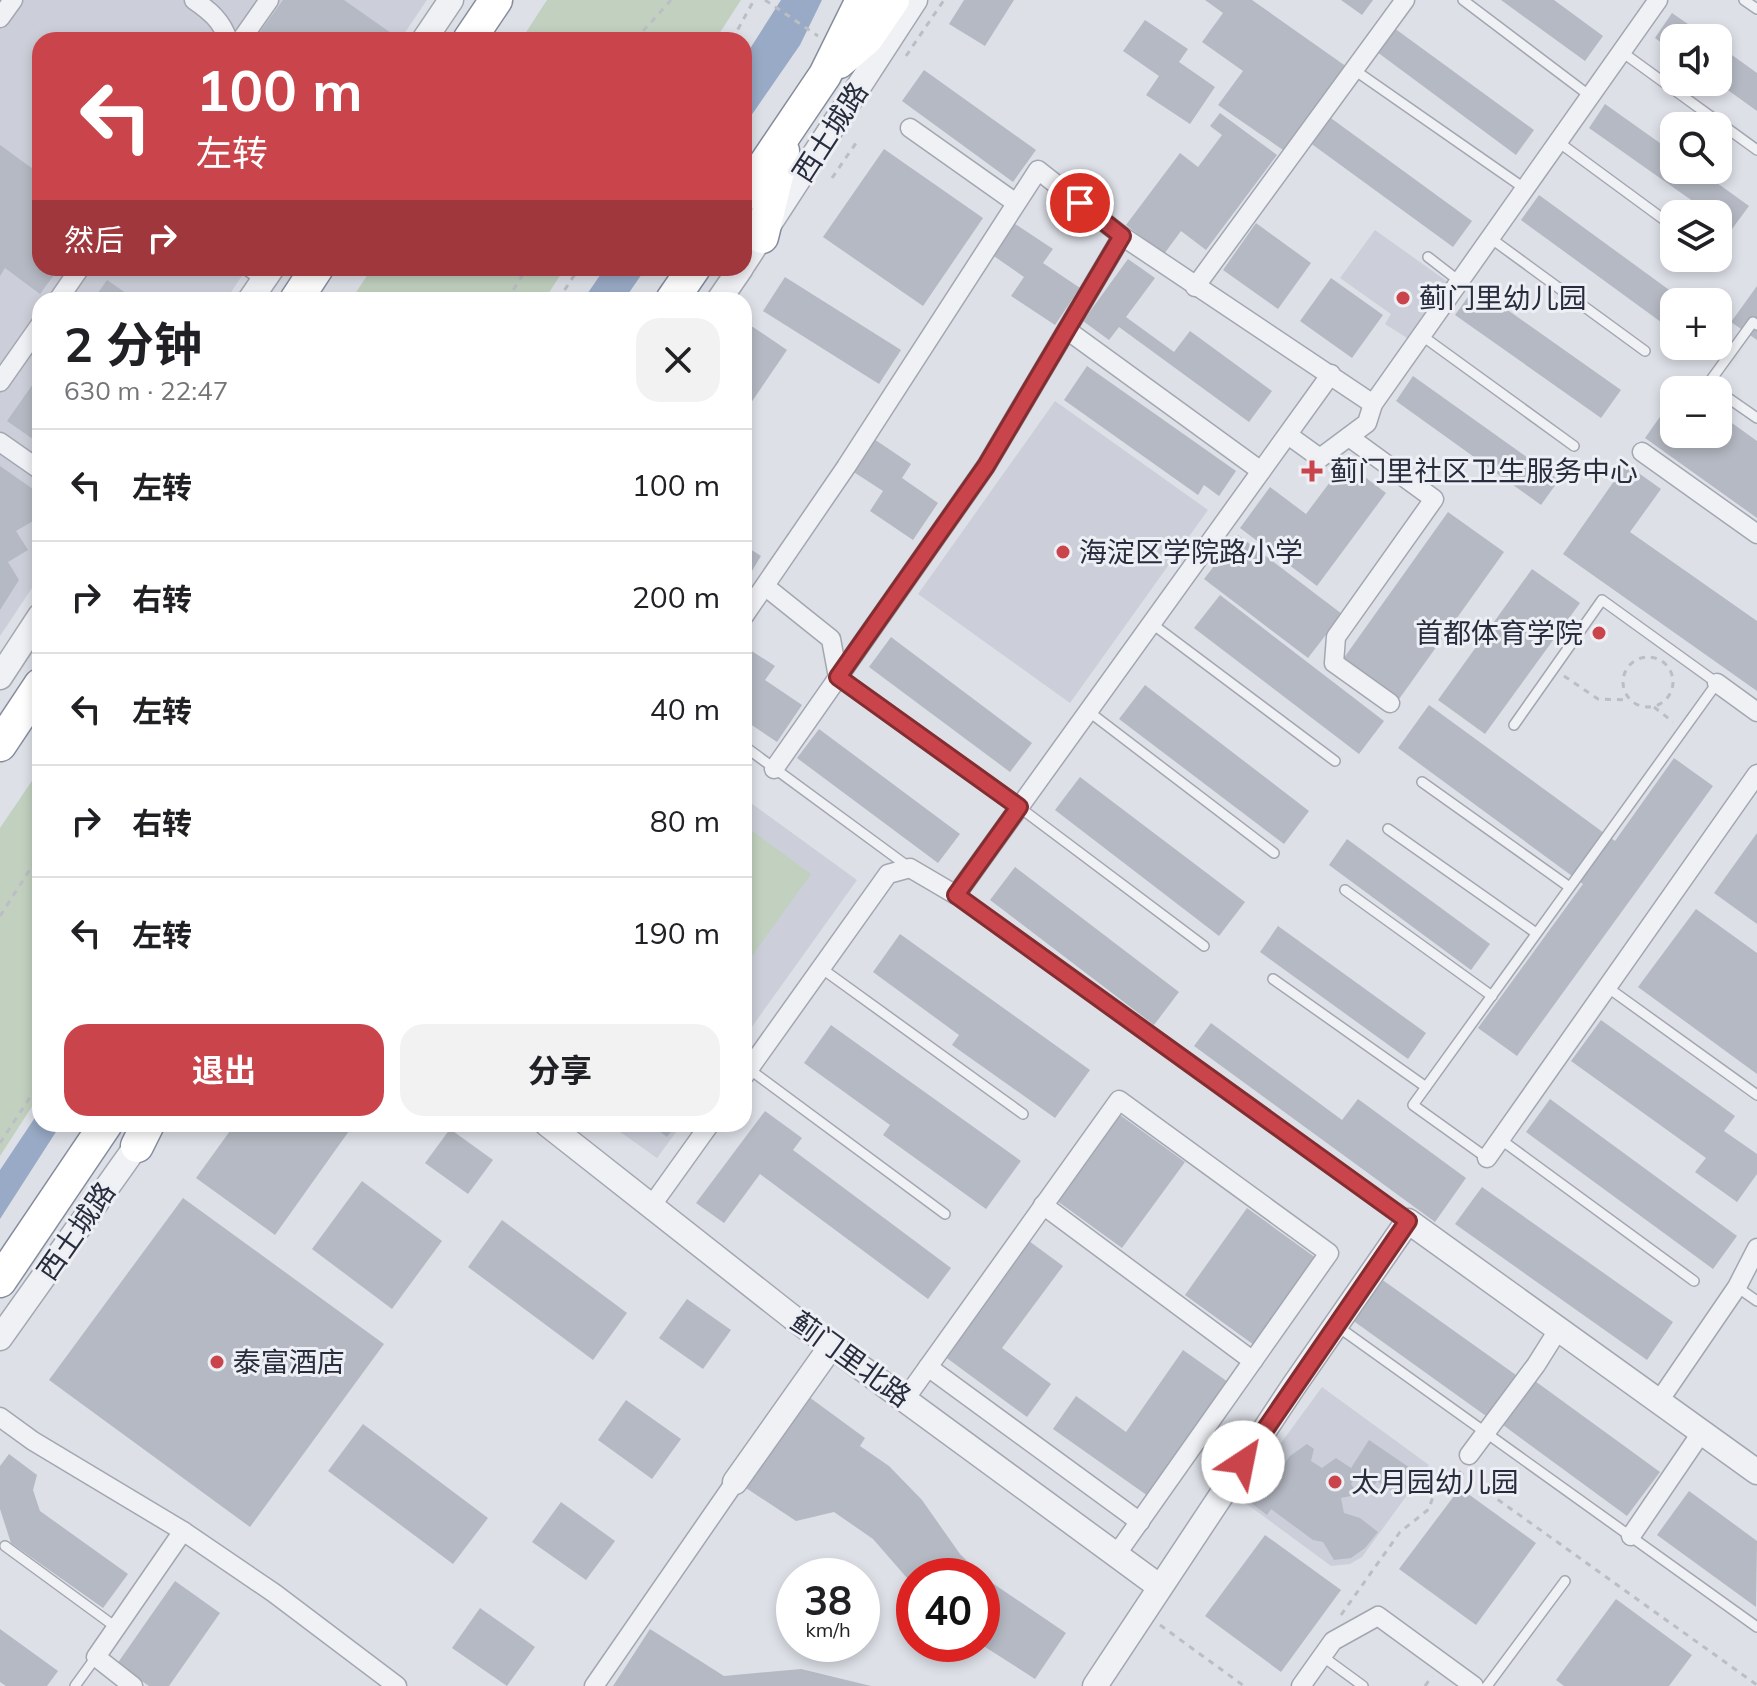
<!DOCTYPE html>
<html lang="zh">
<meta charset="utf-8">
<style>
body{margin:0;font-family:Mulish,"Noto Sans SC",sans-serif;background:#f2f2f2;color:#202124;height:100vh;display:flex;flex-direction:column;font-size:30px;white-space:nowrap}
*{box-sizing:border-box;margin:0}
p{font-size:26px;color:#757577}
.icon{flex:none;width:44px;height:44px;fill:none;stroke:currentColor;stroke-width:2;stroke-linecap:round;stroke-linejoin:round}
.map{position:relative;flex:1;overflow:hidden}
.drawer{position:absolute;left:32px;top:292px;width:720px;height:840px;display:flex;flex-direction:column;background:#fff;border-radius:24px;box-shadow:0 4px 12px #0003}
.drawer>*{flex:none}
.guide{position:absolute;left:32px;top:32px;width:720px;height:244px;border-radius:24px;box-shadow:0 4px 12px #0003;background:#c9454b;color:#fff;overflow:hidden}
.fabs{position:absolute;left:1660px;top:24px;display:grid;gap:16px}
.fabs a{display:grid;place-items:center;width:72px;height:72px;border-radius:16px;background:#fff;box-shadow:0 4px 12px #0003;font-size:40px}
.speed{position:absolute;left:776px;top:1558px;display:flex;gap:16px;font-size:40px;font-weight:700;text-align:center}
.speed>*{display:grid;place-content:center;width:104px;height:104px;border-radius:50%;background:#fff;box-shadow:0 4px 12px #0003;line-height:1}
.speed small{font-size:20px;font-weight:400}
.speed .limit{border:12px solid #d22;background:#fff;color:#111}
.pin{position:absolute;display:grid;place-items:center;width:68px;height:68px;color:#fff;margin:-34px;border:4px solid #fff;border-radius:50%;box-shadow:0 2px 8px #0007}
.me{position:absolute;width:88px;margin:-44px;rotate:34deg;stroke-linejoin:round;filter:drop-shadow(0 0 6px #0008)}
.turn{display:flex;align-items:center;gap:28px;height:168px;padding:0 32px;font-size:36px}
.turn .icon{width:104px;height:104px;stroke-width:2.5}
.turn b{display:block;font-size:56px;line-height:68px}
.then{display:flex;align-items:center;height:76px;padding:0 32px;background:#0003;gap:16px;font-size:30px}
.round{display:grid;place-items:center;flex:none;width:84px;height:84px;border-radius:24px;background:#f2f2f2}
.summary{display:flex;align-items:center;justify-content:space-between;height:136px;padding:0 32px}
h1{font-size:48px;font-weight:700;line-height:60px}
.action{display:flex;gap:16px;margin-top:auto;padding:16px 32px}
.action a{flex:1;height:92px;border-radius:24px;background:#c9454b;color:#fff;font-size:32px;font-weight:700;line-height:92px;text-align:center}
.action a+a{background:#f2f2f2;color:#202124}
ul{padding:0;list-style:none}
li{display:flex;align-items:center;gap:24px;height:112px;padding:0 32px;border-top:2px solid #e0e0e0}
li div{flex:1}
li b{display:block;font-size:30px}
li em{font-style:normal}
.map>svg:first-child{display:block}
</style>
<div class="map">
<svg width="1757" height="1686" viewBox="0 0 1757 1686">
<rect width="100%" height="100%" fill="#dde0e7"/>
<g fill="#cccfd9">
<path d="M0,0H427L400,40H40V268H247L226,300H40V576L0,636Z"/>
<path d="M1375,230L1448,282L1407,338L1385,324L1391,314L1340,278Z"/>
<path d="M1055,401L1208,510L1070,703L918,594Z"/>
<path d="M744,798L857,880L744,1038Z"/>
<path d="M609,1124H682L657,1158Z"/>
<path d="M1322,1387L1429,1465L1362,1557L1350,1564L1331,1566L1240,1499Z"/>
</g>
<g fill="#c1d0bf">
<path d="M547,0H741L715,40H521Z"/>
<path d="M372,268H565L544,300H351Z"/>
<path d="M40,769V1094L0,1156V828Z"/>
<path d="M744,825L811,874L744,967Z"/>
</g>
<g fill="#99aac6">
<path d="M781,0H822L800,45L744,126V58Z"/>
<path d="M605,268H646L624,300H583Z"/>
<path d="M40,1110V1124H61L0,1219V1170Z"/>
</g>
<g fill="#b5b9c3">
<path d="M283,0H344L391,33L387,40H254Z"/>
<path d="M964,0H1014L985,46L949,24Z"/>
<path d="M1205,0H1252L1347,67L1286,152L1218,105L1243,71L1202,42L1223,13Z"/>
<path d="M1341,0H1373L1362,15Z"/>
<path d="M1501,0H1554L1603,36L1585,61Z"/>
<path d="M1672,13L1708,38H1674V52L1655,38Z"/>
<path d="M1145,20L1188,49L1179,62L1215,87L1190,124L1146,95L1159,76L1123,51Z"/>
<path d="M1390,25L1534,130L1516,155L1373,49Z"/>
<path d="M1718,45L1757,73V111L1718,83Z"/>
<path d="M924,70L1036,150L1013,182L902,101Z"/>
<path d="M1605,104L1674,153V170H1699L1749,206L1732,229L1718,219V214H1711L1589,128Z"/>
<path d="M1220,113L1277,155L1206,250L1181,231L1164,254L1126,225L1180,153L1198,167L1222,135L1210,126Z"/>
<path d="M1328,116L1472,221L1453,247L1309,142Z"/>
<path d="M0,145L40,174V268H59L40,294L5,268L0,276Z"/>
<path d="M884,149L983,218L923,306L823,237Z"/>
<path d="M1539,195L1683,300L1674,302V312L1665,325L1521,220Z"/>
<path d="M1009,220L1053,249L1043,263L1080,288L1055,325L1011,296L1024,277L988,252Z"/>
<path d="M1256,223L1311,263L1278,309L1223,270Z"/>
<path d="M1128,259L1155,278L1126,317L1174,352L1190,331L1272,391L1249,422L1119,327L1109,340L1083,321Z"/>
<path d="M785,277L901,350L879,384L763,311Z"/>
<path d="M1331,278L1383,315L1352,358L1300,321Z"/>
<path d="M107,280L136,300H93Z"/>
<path d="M1757,286V340L1731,322Z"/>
<path d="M1475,287L1621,390L1601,418L1455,315Z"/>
<path d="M750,325L787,350L744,413V333Z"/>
<path d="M1087,366L1236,471L1219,496L1204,485L1198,495L1064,400Z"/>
<path d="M40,374V444L7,421Z"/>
<path d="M1413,376L1559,480L1541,505L1396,401Z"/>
<path d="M1674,397V434H1718V413L1757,441V518L1645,438Z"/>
<path d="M868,435L911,464L902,478L938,503L913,540L870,511L883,491L846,467Z"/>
<path d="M1345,462L1386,493L1317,586L1240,528L1270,487L1306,514Z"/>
<path d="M1626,464L1661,489L1630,532L1757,621V691L1563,554Z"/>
<path d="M0,466L40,494V517L16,531L28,550L8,562L19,580L0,610Z"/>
<path d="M1448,512L1504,552L1397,702L1341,662Z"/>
<path d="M1238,535L1342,614L1308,658L1204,579Z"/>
<path d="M744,545L761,556L744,584Z"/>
<path d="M1532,569L1580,603L1485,734L1438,700Z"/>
<path d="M1220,595L1384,721L1359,754L1194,628Z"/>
<path d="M891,637L1032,743L1010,772L869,667Z"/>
<path d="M744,646L775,666L765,680L802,705L777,742L744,720L746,693L744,692Z"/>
<path d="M1145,685L1309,811L1284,844L1119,719Z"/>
<path d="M1429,705L1615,841L1674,758L1713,786L1517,1056L1478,1028L1583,884L1398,748Z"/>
<path d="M819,729L960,834L938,863L797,758Z"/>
<path d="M1080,777L1245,902L1219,936L1055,810Z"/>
<path d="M1757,833V924L1714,893Z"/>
<path d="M1347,839L1490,944L1471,970L1329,865Z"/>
<path d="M1015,867L1179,992L1154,1025L990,900Z"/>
<path d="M1696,909L1757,953V1074L1638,987Z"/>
<path d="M1278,926L1426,1033L1408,1059L1260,952Z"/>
<path d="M900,934L1090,1070L1055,1118L952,1045L959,1035L873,972Z"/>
<path d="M1601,1020L1735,1116L1724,1131L1757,1154V1174L1737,1202L1695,1172L1706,1158L1571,1061Z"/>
<path d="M1211,1023L1342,1120L1358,1099L1466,1178L1435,1222L1194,1046Z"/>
<path d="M831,1025L1021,1161L986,1209L883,1135L890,1125L804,1063Z"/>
<path d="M1550,1099L1737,1236L1713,1269L1526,1132Z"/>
<path d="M765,1111L802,1138L793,1150L951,1268L928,1299L760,1174L724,1223L696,1203Z"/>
<path d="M1116,1112L1185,1162L1122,1248L1053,1198Z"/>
<path d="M235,1124H354L275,1235L196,1178Z"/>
<path d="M650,1124H677L667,1137Z"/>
<path d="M450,1129L493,1160L468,1194L425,1163Z"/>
<path d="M362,1181L442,1241L392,1309L312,1249Z"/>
<path d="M1482,1187L1673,1322L1647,1360L1455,1224Z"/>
<path d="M183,1198L384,1344L250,1527L49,1380Z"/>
<path d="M1247,1208L1316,1258L1254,1345L1185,1295Z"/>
<path d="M502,1220L627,1313L593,1360L468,1267Z"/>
<path d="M1029,1241L1063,1266L1002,1348L1051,1384L1027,1417L944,1356Z"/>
<path d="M1377,1276L1516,1375L1486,1416L1348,1317Z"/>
<path d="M687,1299L731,1330L703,1369L659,1338Z"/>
<path d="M1183,1350L1228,1382L1148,1496L1053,1429L1076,1396L1126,1432Z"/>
<path d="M1535,1381L1660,1472L1627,1516L1503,1425Z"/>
<path d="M809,1397L865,1438L860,1446L889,1466L922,1500L960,1554L982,1576H914V1586L873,1539L834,1512L796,1521L746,1488Z"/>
<path d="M626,1400L681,1439L652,1479L598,1440Z"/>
<path d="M363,1424L488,1518L453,1564L328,1471Z"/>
<path d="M1369,1440L1416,1472L1400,1497L1377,1481L1372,1489L1355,1478L1351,1484L1356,1491L1351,1496L1341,1498L1344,1513L1360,1518L1378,1532L1365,1548L1351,1558L1334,1560L1323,1542L1313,1540L1271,1509L1267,1515L1247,1500L1251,1494L1248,1491L1266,1467L1276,1474L1290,1456L1307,1444L1314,1449L1311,1461L1322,1468L1336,1458L1351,1468Z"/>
<path d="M9,1454L37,1475L33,1490L40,1511L128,1574L103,1608L11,1543L0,1509V1466Z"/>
<path d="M1460,1488L1536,1543L1476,1625L1399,1569Z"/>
<path d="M1689,1491L1757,1541L1756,1607L1657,1535Z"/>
<path d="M561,1502L615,1541L586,1580L532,1542Z"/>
<path d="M1265,1535L1341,1590L1281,1672L1205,1616Z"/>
<path d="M982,1576L1066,1633L1035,1679L982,1645Z"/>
<path d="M175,1581L220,1613L169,1686H149L117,1664Z"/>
<path d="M1616,1599L1692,1655L1669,1686H1564L1556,1680Z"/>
<path d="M480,1608L535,1647L507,1686L452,1648Z"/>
<path d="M0,1629L58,1671L47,1686H6L0,1682Z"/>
<path d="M650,1629L724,1676L801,1669L871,1686H613Z"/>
</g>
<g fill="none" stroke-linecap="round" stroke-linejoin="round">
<defs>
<g id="service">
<path d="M1463,0L1590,96"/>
<path d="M1744,0L1757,9"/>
<path d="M1622,52L1757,150"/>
<path d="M1353,69L1524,188"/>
<path d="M1557,141L1674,227"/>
<path d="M1489,237L1645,351"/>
<path d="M1428,257L1459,281"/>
<path d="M1421,335L1574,446"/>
<path d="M1716,390L1708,384L1753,322L1757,325"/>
<path d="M1718,391L1757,418"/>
<path d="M1151,623L1335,761"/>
<path d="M838,677L1019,807L1204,946"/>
<path d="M1088,711L1274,853"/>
<path d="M744,746L910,868"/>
<path d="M1422,782L1568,886"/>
<path d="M1388,829L1536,933"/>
<path d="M1345,890L1492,996"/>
<path d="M956,895L1408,1221"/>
<path d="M821,968L1023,1114"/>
<path d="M1273,979L1426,1087"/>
<path d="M1607,987L1757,1095"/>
<path d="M749,1069L945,1214"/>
<path d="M1500,1139L1694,1281"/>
<path d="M1487,1158L1413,1105L1717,683L1602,600L1514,725"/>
<path d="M1737,1287L1757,1301"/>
<path d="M1337,1326L1757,1627"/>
<path d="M5,1546L117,1628"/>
<path d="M1322,1656L1363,1686"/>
<path d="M75,1686L96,1657"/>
<path d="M1487,1686L1565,1581"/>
</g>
<g id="minor">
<path d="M194,0C210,11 222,21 228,40"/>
<path d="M0,18L13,0"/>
<path d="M241,40L269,0"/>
<path d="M910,128L1016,203"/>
<path d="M251,268L265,278"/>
<path d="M1195,287L1405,0"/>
<path d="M58,300L80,268"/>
<path d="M1067,330L1261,471"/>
<path d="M0,382L40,325"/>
<path d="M1288,435L1320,458L1367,423L1373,404L1658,0"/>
<path d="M1349,437L1434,499L1336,637L1334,663L1390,703"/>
<path d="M0,442L40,470"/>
<path d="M1642,452L1757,534"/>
<path d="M766,587L831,639L838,677"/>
<path d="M744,616L846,467L1038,170L1122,236L1373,404"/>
<path d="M1717,683L1757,712"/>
<path d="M774,769L986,466L1122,236"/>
<path d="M744,1076L888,874L910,868L956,895L1331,374"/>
<path d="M1487,1158L1757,774"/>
<path d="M652,1205L710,1124"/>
<path d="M1043,1205L1253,1361"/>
<path d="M928,1367L1140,1522"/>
<path d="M1659,1401L1737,1287L1757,1248"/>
<path d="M903,1402L1119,1100L1329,1253L1116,1555"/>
<path d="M0,1417L33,1441L183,1531L96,1657L133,1686"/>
<path d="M1469,1455L1536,1365L1558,1330"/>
<path d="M183,1531L274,1593L397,1686"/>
<path d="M1631,1536L1701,1433"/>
<path d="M594,1686L735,1482"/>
<path d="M1301,1686L1333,1641L1378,1616L1474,1686"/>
</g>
<g id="tertiary">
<path d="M424,40L451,0"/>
<path d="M744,263L915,0"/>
<path d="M250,300L272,268"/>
<path d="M719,300L741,268"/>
<path d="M0,677L40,616"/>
<path d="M547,1124L792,1317L1160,1587"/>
<path d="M0,1338L147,1131"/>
<path d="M735,1482L832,1345"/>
<path d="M1095,1686L1293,1387L1408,1221L1757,1472"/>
</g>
<g id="trunk">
<path d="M469,40L496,0"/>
<path d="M839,62L867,38L893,0"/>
<path d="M744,195L825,75L862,0"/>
<path d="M762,237L783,151"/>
<path d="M296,300L317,268"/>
<path d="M672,300L694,268"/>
<path d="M0,745L40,685"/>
<path d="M137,1146L148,1124"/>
<path d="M0,1281L106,1124"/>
</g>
</defs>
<use href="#service" stroke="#a3a7b1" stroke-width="12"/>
<use href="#minor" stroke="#a3a7b1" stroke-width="21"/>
<use href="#tertiary" stroke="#a3a7b1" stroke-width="27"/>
<use href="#trunk" stroke="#858c9d" stroke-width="35"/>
<g stroke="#bcbec5" stroke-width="3" stroke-dasharray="6 6" stroke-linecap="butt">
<path d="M765,0L818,36"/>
<path d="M635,40L671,0"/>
<path d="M732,40L754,0"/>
<path d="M906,56L944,0"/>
<path d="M832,178L856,143L852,140"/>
<path d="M507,300L527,268"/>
<path d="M558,300L579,268"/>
<circle cx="1648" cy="682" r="25"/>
<path d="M1564,676L1598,699L1629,700"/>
<path d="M1654,707L1673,722"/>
<path d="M0,916L40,854"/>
<path d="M0,1143L40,1082"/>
<path d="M1341,1615L1400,1532L1429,1509L1438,1480L1458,1471L1757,1685"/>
<path d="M1160,1625L1244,1686"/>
<path d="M1425,1686L1432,1676"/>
</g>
<use href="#service" stroke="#f0f1f5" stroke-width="9"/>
<use href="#minor" stroke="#f0f1f5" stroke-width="18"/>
<use href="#tertiary" stroke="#f0f1f5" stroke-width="24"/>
<use href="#trunk" stroke="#fff" stroke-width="32"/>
</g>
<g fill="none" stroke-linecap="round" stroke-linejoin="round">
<defs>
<path id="route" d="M1080,203L1122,236L986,466L838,677L1019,807L956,895L1408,1221L1243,1462"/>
</defs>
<use href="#route" stroke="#832d31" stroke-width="20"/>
<use href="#route" stroke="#c9454b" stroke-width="14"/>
</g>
<g fill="#c9454b" stroke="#edeff4" stroke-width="3">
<circle cx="1403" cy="298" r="8"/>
<path d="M1308 459h8v8h8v8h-8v8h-8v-8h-8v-8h8z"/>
<circle cx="1063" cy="552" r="8"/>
<circle cx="1599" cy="633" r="8"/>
<circle cx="217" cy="1362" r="8"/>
<circle cx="1335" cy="1482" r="8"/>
</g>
<g text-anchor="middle" stroke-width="6" stroke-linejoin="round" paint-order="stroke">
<g font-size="28" fill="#272d3d" stroke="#edeff4">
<text transform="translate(830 132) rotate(-57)" y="10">西土城路</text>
<text transform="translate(76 1231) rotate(-55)" y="10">西土城路</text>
<text transform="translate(851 1359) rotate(36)" y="10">蓟门里北路</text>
</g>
<g font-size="28" fill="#272d3d" stroke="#edeff4" text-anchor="start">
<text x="1419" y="308">蓟门里幼儿园</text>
<text x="1330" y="481">蓟门里社区卫生服务中心</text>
<text x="1079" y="562">海淀区学院路小学</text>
<text x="1583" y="643" text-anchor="end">首都体育学院</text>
<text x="233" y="1372">泰富酒店</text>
<text x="1351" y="1492">太月园幼儿园</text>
</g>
</g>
</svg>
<div class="fabs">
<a><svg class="icon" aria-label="sound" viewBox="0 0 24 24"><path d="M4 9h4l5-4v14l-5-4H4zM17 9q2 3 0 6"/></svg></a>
<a><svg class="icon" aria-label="search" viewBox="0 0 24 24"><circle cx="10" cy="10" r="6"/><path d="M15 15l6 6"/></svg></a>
<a><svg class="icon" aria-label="layers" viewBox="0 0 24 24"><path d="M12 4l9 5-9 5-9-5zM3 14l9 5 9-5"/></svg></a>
<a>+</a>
<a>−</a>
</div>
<div class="speed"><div>38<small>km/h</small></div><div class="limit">40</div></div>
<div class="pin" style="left:1080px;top:203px;background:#d93025"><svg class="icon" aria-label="arrive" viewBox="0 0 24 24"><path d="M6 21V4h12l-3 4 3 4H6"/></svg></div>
<svg class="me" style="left:1243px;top:1462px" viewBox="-20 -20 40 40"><circle r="19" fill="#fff"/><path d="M0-13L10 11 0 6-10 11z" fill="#c9454b"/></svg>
<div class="guide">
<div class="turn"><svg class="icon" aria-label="left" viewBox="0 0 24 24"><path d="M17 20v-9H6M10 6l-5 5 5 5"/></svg><div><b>100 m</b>左转</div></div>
<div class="then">然后<svg class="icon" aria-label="right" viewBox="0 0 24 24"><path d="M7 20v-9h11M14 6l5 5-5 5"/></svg></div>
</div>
<section class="drawer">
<div class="summary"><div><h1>2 分钟</h1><p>630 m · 22:47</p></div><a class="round"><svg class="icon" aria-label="close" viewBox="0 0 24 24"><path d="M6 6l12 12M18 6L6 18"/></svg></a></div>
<ul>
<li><svg class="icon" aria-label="left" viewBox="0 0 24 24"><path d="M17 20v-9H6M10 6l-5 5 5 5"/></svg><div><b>左转</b></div><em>100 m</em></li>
<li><svg class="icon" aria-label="right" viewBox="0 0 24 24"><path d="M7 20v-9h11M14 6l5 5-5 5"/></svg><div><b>右转</b></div><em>200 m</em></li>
<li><svg class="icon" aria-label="left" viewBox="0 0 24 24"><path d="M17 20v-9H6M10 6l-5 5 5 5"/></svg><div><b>左转</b></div><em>40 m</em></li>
<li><svg class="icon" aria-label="right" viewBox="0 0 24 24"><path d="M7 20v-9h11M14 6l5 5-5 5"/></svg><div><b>右转</b></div><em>80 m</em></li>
<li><svg class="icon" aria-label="left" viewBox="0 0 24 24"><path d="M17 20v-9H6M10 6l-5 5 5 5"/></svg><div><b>左转</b></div><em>190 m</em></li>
</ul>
<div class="action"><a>退出</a><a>分享</a></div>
</section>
</div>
